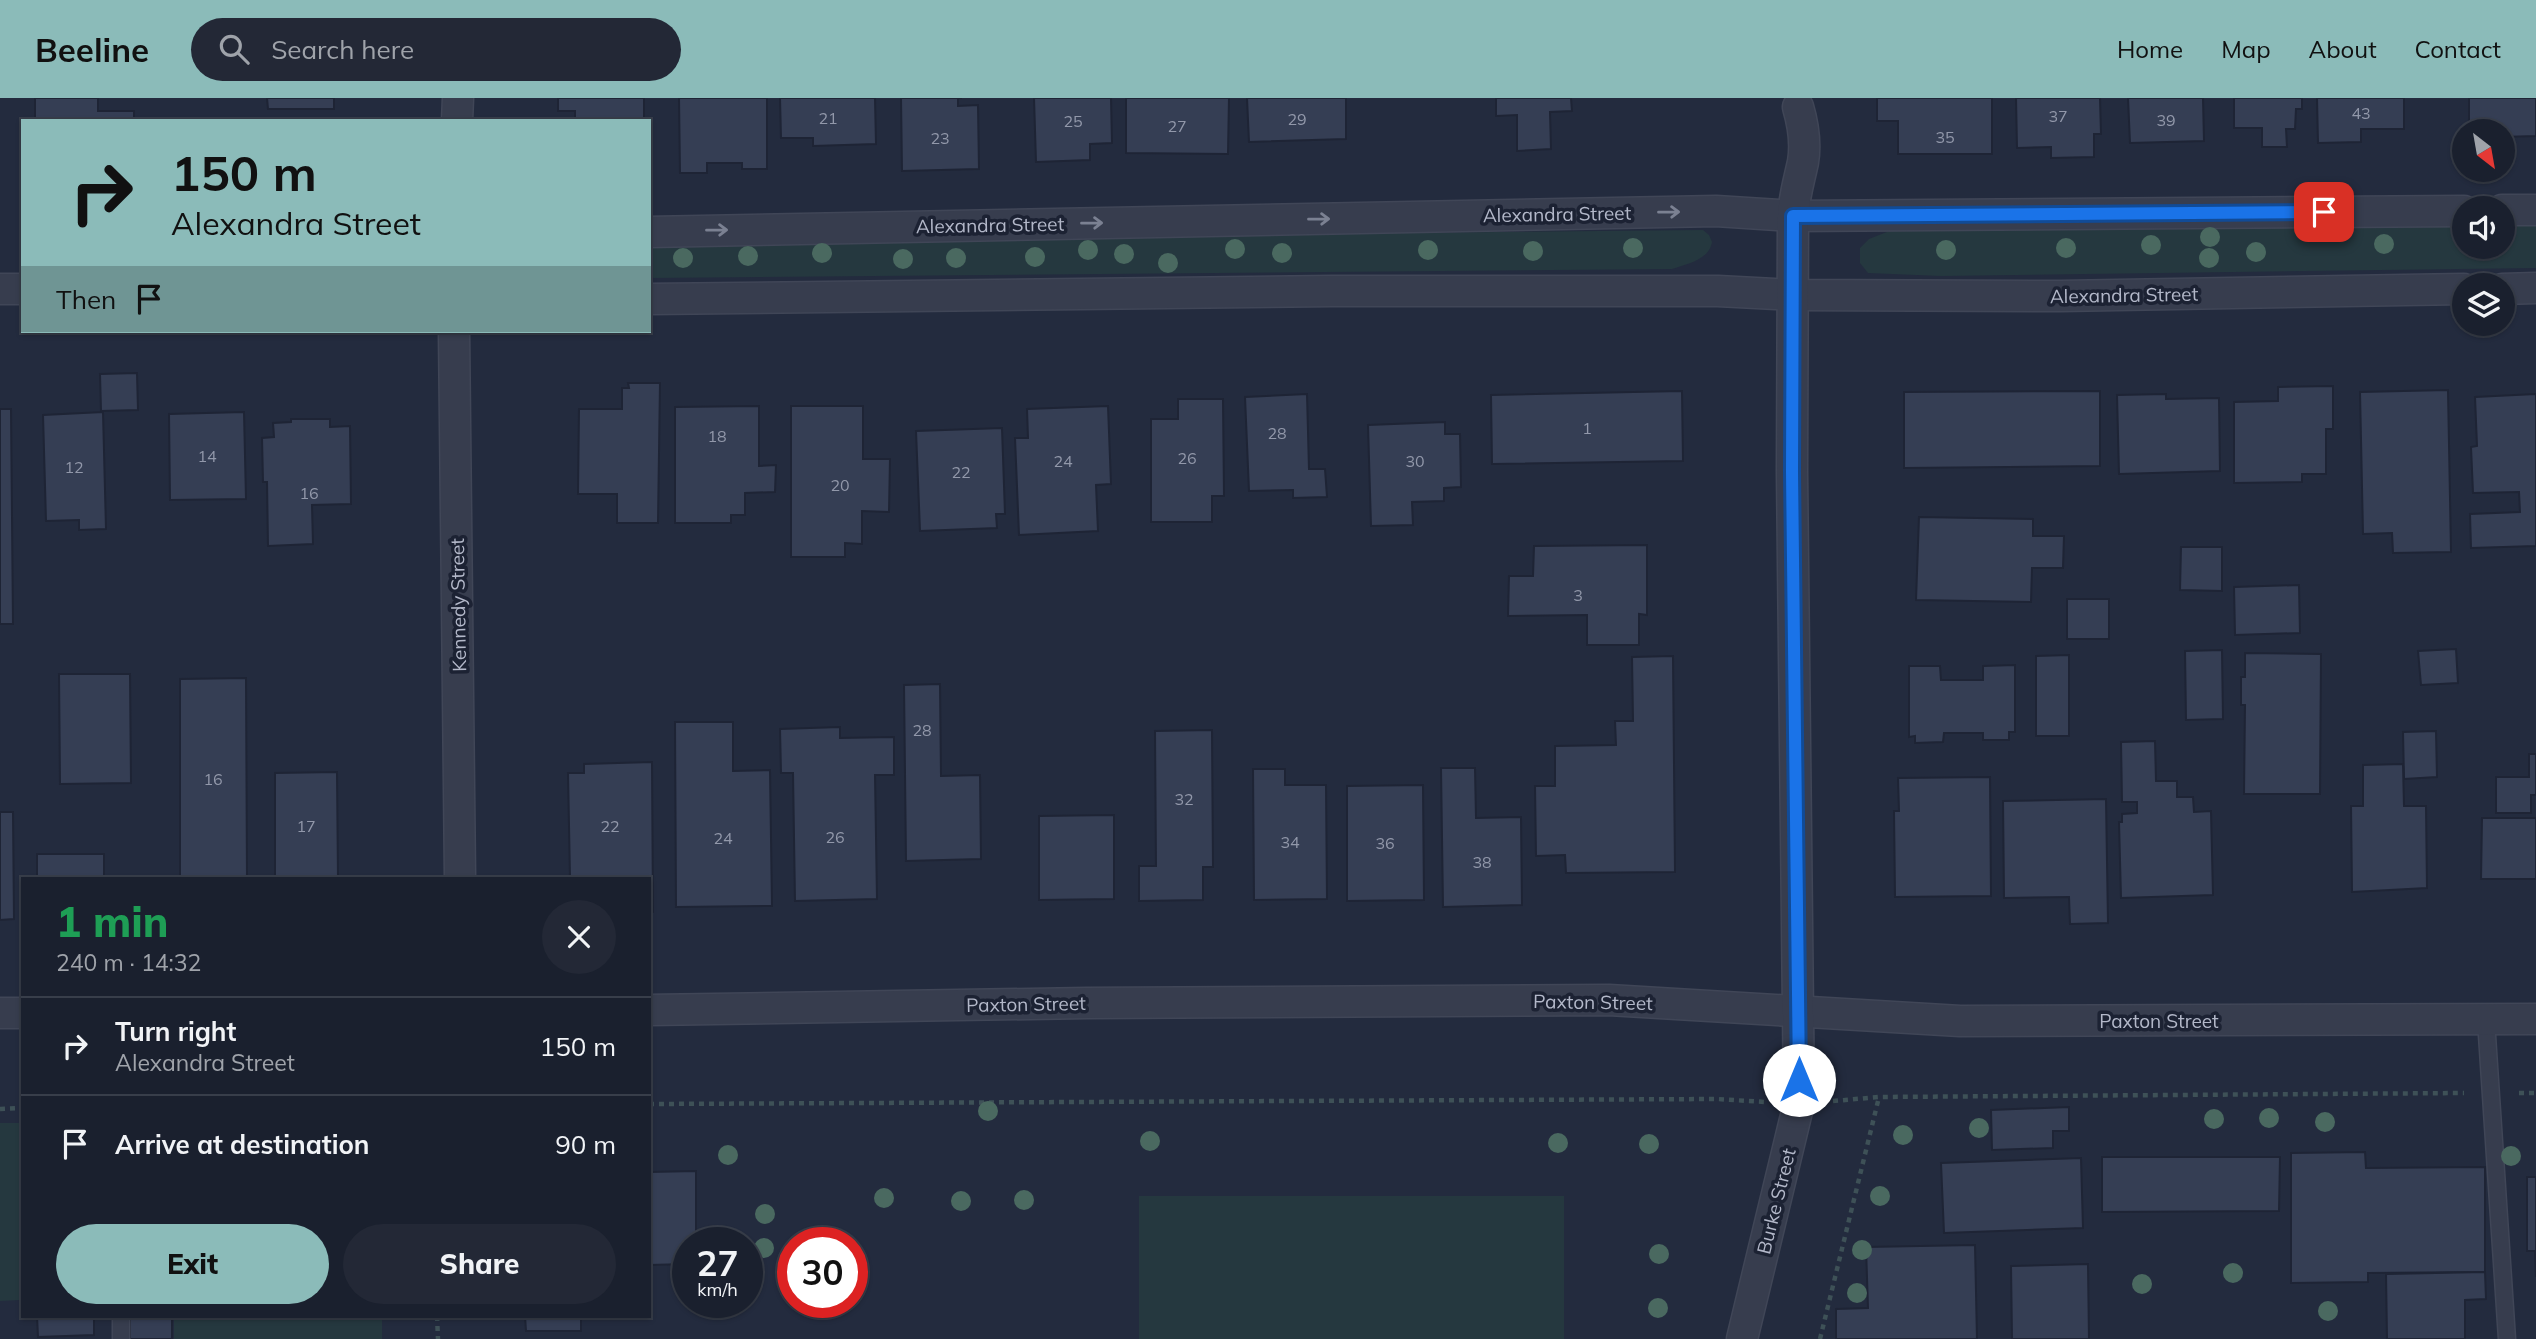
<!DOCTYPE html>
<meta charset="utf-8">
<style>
body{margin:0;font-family:Mulish,sans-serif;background:#232836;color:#f1f3f6;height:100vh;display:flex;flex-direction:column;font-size:26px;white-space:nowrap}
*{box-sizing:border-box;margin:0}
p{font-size:23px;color:#9fa3aa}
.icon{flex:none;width:38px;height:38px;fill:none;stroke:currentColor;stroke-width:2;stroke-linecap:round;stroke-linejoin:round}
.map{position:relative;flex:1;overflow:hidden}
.panel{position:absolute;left:21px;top:779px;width:630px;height:441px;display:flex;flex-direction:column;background:#1a202e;border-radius:0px;box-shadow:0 2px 5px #0004,0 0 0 2px #383e4a}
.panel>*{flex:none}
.hud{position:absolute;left:21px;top:21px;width:630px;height:214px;border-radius:0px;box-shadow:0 2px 5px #0004,0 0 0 2px #383e4a;background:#8bbbb9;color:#111;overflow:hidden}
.needle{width:46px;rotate:149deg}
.buttons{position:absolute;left:2452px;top:21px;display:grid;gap:14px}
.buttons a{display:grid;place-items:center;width:63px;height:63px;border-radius:50%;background:#1a202e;box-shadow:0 2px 5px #0004,0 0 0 2px #383e4a;font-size:35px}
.speed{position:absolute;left:672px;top:1129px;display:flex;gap:14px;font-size:35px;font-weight:700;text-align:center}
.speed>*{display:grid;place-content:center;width:91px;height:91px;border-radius:50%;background:#1a202e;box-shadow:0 2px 5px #0004,0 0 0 2px #383e4a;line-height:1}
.speed small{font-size:18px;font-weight:400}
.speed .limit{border:10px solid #d22;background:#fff;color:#111}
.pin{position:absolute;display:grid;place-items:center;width:60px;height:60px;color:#fff;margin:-30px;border-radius:14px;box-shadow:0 4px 10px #0006}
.me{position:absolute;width:77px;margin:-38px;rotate:0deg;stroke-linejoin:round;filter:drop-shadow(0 0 5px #0008)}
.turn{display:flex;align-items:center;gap:24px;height:147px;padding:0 35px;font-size:32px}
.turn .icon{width:91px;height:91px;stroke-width:2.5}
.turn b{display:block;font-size:49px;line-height:60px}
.then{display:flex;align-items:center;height:66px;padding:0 35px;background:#0003;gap:14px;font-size:26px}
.round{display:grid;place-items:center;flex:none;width:74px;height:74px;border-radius:37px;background:#232836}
.overview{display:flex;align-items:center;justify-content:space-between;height:119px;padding:0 35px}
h1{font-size:42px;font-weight:800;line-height:52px;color:#1e9e55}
.cta{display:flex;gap:14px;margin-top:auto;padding:14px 35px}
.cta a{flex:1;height:80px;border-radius:42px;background:#8bbbb9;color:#111;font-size:28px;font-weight:800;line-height:80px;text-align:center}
.cta a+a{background:#232836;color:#f1f3f6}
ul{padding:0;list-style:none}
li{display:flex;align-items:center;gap:21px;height:98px;padding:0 35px;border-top:2px solid #383e4a}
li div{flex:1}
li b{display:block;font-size:26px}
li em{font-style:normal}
header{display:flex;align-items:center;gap:42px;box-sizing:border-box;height:98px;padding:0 35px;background:#8bbbb9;color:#111}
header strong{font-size:33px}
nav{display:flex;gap:38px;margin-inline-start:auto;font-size:24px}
.search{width:490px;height:63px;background:#232836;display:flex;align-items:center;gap:18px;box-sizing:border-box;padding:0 24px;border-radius:38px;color:#9fa3aa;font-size:26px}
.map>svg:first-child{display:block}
</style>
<header>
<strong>Beeline</strong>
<div class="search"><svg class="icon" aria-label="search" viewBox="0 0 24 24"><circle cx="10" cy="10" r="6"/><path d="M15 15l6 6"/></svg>Search here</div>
<nav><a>Home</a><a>Map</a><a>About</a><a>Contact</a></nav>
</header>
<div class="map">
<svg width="2536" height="1241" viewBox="0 0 2536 1241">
<rect width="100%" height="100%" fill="#232b3e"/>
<g fill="#25383f">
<path d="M2503,125H2536V170L1941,178L1868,175L1860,165V150L1869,141L1892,132L2464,126V149H2502Z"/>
<path d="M1703,132L1709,137L1712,144C1709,162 1687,166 1672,171L649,180V142Z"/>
<path d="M0,1025H23L21,1202L0,1203Z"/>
<rect x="1139" y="1098" width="425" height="143"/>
<rect x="174" y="1218" width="208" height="23"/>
</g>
<g fill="#353e54" stroke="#1e2435" stroke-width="2">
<path d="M35,0H98V13H134V23H35Z"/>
<path d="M267,0H334V11H268Z"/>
<path d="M558,0H644V23H575V13H558Z"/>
<path d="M679,0H767V71H742V65H707V75H680Z"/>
<path d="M780,0H875L876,46L813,48V40H781Z"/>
<path d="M901,0H962H958V8L978,7L979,71L902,73Z"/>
<path d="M1034,0H1111L1112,45L1090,46V62L1036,64Z"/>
<path d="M1126,0H1229L1228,56L1126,55Z"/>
<path d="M1247,0H1346V41L1249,44Z"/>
<path d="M1496,0H1571L1572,13L1550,14L1551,51L1517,53V17L1496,18Z"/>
<path d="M1877,0H1992V56H1898V23H1877Z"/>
<path d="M2016,0H2100L2101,36H2094V59L2051,60V49L2017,50Z"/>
<path d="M2128,0H2203L2204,43L2130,45Z"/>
<path d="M2234,0H2302V11H2296L2295,31H2286L2287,49H2262V30H2234Z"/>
<path d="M2317,0H2404V31H2361V44L2318,45Z"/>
<path d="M2469,0H2536V38L2502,39V33H2469Z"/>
<path d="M137,275L138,312L101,313L100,276Z"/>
<path d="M628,285H660L658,425H617V396H578L579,311H622V290H629Z"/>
<path d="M2333,288V331H2326V376H2302V384L2234,385V304L2278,303V289Z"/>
<path d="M2448,292L2451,454L2393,455L2392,435L2363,436L2360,294Z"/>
<path d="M1682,293L1683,363L1492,366L1491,297Z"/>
<path d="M2100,293V368L1904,370V294Z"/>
<path d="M1307,296L1309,371H1325L1327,399L1293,400V392L1249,393L1245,299Z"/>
<path d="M2166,296V301L2219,300L2220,373L2119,376L2117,297Z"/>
<path d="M2536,296V448L2471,450L2470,416L2520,414L2519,394L2473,395L2471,349L2477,348L2475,299Z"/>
<path d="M1178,301H1223L1224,398H1212V424H1151V321H1178Z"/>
<path d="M759,308V368L776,367L775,394L745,395V417H731V425H675V309Z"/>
<path d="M791,308H863V361H890L889,414L862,413V446L845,445V459H791Z"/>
<path d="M1108,308L1111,386L1096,387L1098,433L1019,437L1015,340H1028L1027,311Z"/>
<path d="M0,311H11L13,526H0Z"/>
<path d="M103,314L106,431L79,432V422L46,423L43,317Z"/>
<path d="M244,314L246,401L170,402L169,316Z"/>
<path d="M291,321H330V329L350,328L351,406L312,407L313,446L268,448L267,384H263L262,340L274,339L273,325L291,324Z"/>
<path d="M1445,324V336H1460L1461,389L1444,390V403L1412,404L1413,427L1371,428L1368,327Z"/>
<path d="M1002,330L1005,416H996L997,430L920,433L916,333Z"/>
<path d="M1919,419L2033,421V438H2064L2063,470H2032L2031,504L1916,502Z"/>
<path d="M1647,447V517L1639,516V547H1587V517L1508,518L1509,478H1533L1534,448Z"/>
<path d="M2181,449H2222V493L2180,492Z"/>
<path d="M2299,487L2300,535L2235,537L2234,489Z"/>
<rect x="2067" y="501" width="42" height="40"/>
<path d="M2456,551L2458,585L2421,587L2418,553Z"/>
<path d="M2222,552L2223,621L2186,622L2185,553Z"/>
<path d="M2245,555L2321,556L2320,696H2244L2245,607H2241V579H2245Z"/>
<path d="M2069,557V638H2036V558Z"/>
<path d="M1673,558L1675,774L1566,775L1565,757L1536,758L1535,688H1555V648L1616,647L1615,623H1633L1632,559Z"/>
<path d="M2015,567V634H2009V642H1983V635H1944L1943,644L1915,645V638L1909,639V568H1940L1941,582H1983V568Z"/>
<path d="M59,576H130L131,685L60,686Z"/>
<path d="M246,580L247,780H180V581Z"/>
<path d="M940,586L941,678L980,677L981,761L906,763L904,587Z"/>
<path d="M675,624H733V673L770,672L772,808L676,809Z"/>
<path d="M840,629V640L894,639V677H875L877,801L795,803L793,675H781L780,631Z"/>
<path d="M1212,632L1213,769H1203V802L1139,803V768H1156L1155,633Z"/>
<path d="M2436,633L2437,679L2404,681L2403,634Z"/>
<path d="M2155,643L2156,683H2177V699H2193L2194,714L2211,713L2213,797L2121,800L2119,724H2122V716L2137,715V704H2122L2121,644Z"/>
<path d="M2529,656H2536V697H2531V715H2496V679H2529Z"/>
<path d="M652,664L653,814H649V780H570L568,675H584V666Z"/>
<path d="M2403,666L2404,708H2426L2427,790L2352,794L2351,708H2363V667Z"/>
<path d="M1441,670H1475L1476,720L1521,719L1522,807L1443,809Z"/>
<path d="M1253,671H1285V687H1326L1327,801L1254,802Z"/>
<path d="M337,674L338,780H275V675Z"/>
<path d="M1990,679L1991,798L1895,799L1894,713H1899L1898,680Z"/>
<path d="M1423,687L1424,802L1347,803V688Z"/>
<path d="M2106,701L2108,825L2070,826L2069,799L2004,800L2003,703Z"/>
<path d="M0,714H13L14,821L0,822Z"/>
<path d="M1114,717V801L1039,802V718Z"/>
<path d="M2482,720H2536V781H2481Z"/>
<rect x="37" y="756" width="67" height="24"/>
<path d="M2069,1009V1033H2053V1050L1992,1052L1991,1012Z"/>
<path d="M2365,1054L2366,1070L2485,1069V1174L2368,1175V1184L2291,1185V1055Z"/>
<path d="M2102,1059H2280L2279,1113L2102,1114Z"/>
<path d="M2081,1060L2083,1130L1944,1135L1941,1065Z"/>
<path d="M696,1073V1144H688V1166L649,1167V1074Z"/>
<path d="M2527,1079H2536V1179L2535,1153H2527Z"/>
<path d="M1975,1147L1977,1241H1836V1211L1868,1210L1866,1149Z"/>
<path d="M2088,1166L2089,1241H2012L2011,1168Z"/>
<path d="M2485,1174L2486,1201L2465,1202V1241H2387L2386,1176Z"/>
<path d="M37,1218H94V1237L38,1239Z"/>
<rect x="130" y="1218" width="42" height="23"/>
<path d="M525,1218H581V1233H526Z"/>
</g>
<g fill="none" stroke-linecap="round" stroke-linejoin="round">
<defs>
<g id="service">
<path d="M2486,922L2507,1241"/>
<path d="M121,1241V1218"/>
</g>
<g id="minor">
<path d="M457,23L458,0"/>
<path d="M2502,112H2536"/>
<path d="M649,134L1716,113L1793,118L2464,113"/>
<path d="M0,191H23"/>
<path d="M2502,191L2536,190"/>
<path d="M649,201L1332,193H1718L1793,197L2061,198L2464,191"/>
<path d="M454,233L460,780"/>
<path d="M649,912L1087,905L1609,902L1960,923L2536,921"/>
<path d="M0,915H23"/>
<path d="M1742,1241L1799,1005L1792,374L1793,118C1794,99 1799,83 1803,64C1806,46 1803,26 1798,9"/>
</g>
</defs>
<use href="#service" stroke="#404657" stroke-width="19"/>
<use href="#minor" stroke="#404657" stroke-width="33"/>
<g stroke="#3e5157" stroke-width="4.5" stroke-dasharray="5 5" stroke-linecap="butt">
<path d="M2519,995H2536"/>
<path d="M1833,1003L1879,999L2464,995"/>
<path d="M649,1006L1717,1001L1765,1004"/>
<path d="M0,1011L23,1010"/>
<path d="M437,1218L438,1241"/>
<path d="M1820,1241L1879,999"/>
</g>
<use href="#service" stroke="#373d4e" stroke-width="16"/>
<use href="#minor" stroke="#373d4e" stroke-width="30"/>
</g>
<g fill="#4a6960">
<circle cx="2210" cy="139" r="10"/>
<circle cx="2384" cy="146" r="10"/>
<circle cx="2151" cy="147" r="10"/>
<circle cx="1633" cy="150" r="10"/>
<circle cx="2066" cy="150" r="10"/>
<circle cx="1235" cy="151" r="10"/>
<circle cx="1088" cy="152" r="10"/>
<circle cx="1428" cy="152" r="10"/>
<circle cx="1946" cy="152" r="10"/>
<circle cx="1533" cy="153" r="10"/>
<circle cx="2256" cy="154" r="10"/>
<circle cx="822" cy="155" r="10"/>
<circle cx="1282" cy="155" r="10"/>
<circle cx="1124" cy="156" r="10"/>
<circle cx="748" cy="158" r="10"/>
<circle cx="1035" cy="159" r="10"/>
<circle cx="683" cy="160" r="10"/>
<circle cx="956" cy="160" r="10"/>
<circle cx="2209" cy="160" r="10"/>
<circle cx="903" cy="161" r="10"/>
<circle cx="1168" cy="165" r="10"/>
<circle cx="988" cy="1013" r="10"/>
<circle cx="2269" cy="1020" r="10"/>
<circle cx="2214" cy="1021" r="10"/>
<circle cx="2325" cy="1024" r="10"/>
<circle cx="1979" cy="1030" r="10"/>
<circle cx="1903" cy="1037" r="10"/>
<circle cx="1150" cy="1043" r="10"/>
<circle cx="1558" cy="1045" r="10"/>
<circle cx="1649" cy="1046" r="10"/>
<circle cx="728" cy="1057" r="10"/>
<circle cx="2511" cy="1058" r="10"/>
<circle cx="1880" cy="1098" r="10"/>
<circle cx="884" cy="1100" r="10"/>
<circle cx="1024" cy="1102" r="10"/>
<circle cx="961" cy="1103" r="10"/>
<circle cx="765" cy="1116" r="10"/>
<circle cx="764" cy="1150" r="10"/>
<circle cx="1862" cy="1152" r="10"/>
<circle cx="1659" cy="1156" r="10"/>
<circle cx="2233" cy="1175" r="10"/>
<circle cx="2142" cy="1186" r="10"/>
<circle cx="1857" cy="1195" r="10"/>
<circle cx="1658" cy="1210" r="10"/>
<circle cx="2328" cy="1213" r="10"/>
</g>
<defs><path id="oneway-shaft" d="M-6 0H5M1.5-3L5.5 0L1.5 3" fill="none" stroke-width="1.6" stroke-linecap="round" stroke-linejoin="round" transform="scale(1.75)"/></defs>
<g stroke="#7b8192">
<use href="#oneway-shaft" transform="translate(1669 114) rotate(-1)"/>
<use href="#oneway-shaft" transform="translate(1319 121) rotate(-1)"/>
<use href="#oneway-shaft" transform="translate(1092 125) rotate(-1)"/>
<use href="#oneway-shaft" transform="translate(717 132) rotate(-1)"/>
</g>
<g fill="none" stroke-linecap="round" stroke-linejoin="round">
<defs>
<path id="route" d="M1799,982L1792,374L1793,118L2324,114"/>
</defs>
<use href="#route" stroke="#114b97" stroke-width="18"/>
<use href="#route" stroke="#1a73e8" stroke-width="12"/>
</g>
<g text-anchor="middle" stroke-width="7" stroke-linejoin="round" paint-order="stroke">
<g font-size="16" fill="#9298aa">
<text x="2361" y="21">43</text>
<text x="2058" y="24">37</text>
<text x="828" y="26">21</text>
<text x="1297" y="27">29</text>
<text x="2166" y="28">39</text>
<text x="1073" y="29">25</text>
<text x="1177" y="34">27</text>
<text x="1945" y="45">35</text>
<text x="940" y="46">23</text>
<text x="1587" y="336">1</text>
<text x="1277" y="341">28</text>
<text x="717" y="344">18</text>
<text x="207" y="364">14</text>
<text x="1187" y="366">26</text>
<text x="1063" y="369">24</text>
<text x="1415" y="369">30</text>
<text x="74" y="375">12</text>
<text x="961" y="380">22</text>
<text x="840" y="393">20</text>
<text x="309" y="401">16</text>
<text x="1578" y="503">3</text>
<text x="922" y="638">28</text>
<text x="213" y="687">16</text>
<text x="1184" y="707">32</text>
<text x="306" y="734">17</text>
<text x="610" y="734">22</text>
<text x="835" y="745">26</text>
<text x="723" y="746">24</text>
<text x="1290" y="750">34</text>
<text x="1385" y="751">36</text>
<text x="1482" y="770">38</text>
</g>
<g font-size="19" fill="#b3b8c9" stroke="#1c2233">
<text transform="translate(1557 116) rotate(-1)" y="7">Alexandra Street</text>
<text transform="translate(990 127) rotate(-1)" y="7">Alexandra Street</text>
<text transform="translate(2124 197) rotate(-1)" y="7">Alexandra Street</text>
<text transform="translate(458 507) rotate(-91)" y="7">Kennedy Street</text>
<text transform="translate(1593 904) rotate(1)" y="7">Paxton Street</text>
<text transform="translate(1026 906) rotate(-1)" y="7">Paxton Street</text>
<text x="2159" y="930">Paxton Street</text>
<text transform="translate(1776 1103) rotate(-76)" y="7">Burke Street</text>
</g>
</g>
</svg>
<div class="buttons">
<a><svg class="needle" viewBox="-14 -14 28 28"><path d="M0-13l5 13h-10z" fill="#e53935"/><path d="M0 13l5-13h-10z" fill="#9fa3aa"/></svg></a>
<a><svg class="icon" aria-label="sound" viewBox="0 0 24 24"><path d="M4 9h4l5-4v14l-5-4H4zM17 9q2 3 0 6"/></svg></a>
<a><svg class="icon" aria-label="layers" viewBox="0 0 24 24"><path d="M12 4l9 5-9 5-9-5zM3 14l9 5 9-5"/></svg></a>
</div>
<div class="speed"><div>27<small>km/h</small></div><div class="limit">30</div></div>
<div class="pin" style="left:2324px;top:114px;background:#d93025"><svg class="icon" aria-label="arrive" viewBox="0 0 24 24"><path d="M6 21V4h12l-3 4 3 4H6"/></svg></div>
<svg class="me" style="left:1799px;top:982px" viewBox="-20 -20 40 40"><circle r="19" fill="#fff"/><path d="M0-13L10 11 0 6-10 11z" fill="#1a73e8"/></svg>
<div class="hud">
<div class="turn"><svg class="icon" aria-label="right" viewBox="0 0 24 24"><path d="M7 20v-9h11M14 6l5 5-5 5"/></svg><div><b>150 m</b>Alexandra Street</div></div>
<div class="then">Then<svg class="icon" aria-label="arrive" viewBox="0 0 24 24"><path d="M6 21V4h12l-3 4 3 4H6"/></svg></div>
</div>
<section class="panel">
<div class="overview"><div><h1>1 min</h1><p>240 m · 14:32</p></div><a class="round"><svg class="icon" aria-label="close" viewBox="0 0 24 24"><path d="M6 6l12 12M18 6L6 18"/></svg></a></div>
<ul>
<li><svg class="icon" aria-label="right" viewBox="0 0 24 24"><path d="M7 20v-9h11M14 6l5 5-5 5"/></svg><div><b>Turn right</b><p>Alexandra Street</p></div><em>150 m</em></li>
<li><svg class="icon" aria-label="arrive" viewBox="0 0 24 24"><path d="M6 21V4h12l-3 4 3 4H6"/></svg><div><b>Arrive at destination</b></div><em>90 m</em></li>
</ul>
<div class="cta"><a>Exit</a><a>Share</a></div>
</section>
</div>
